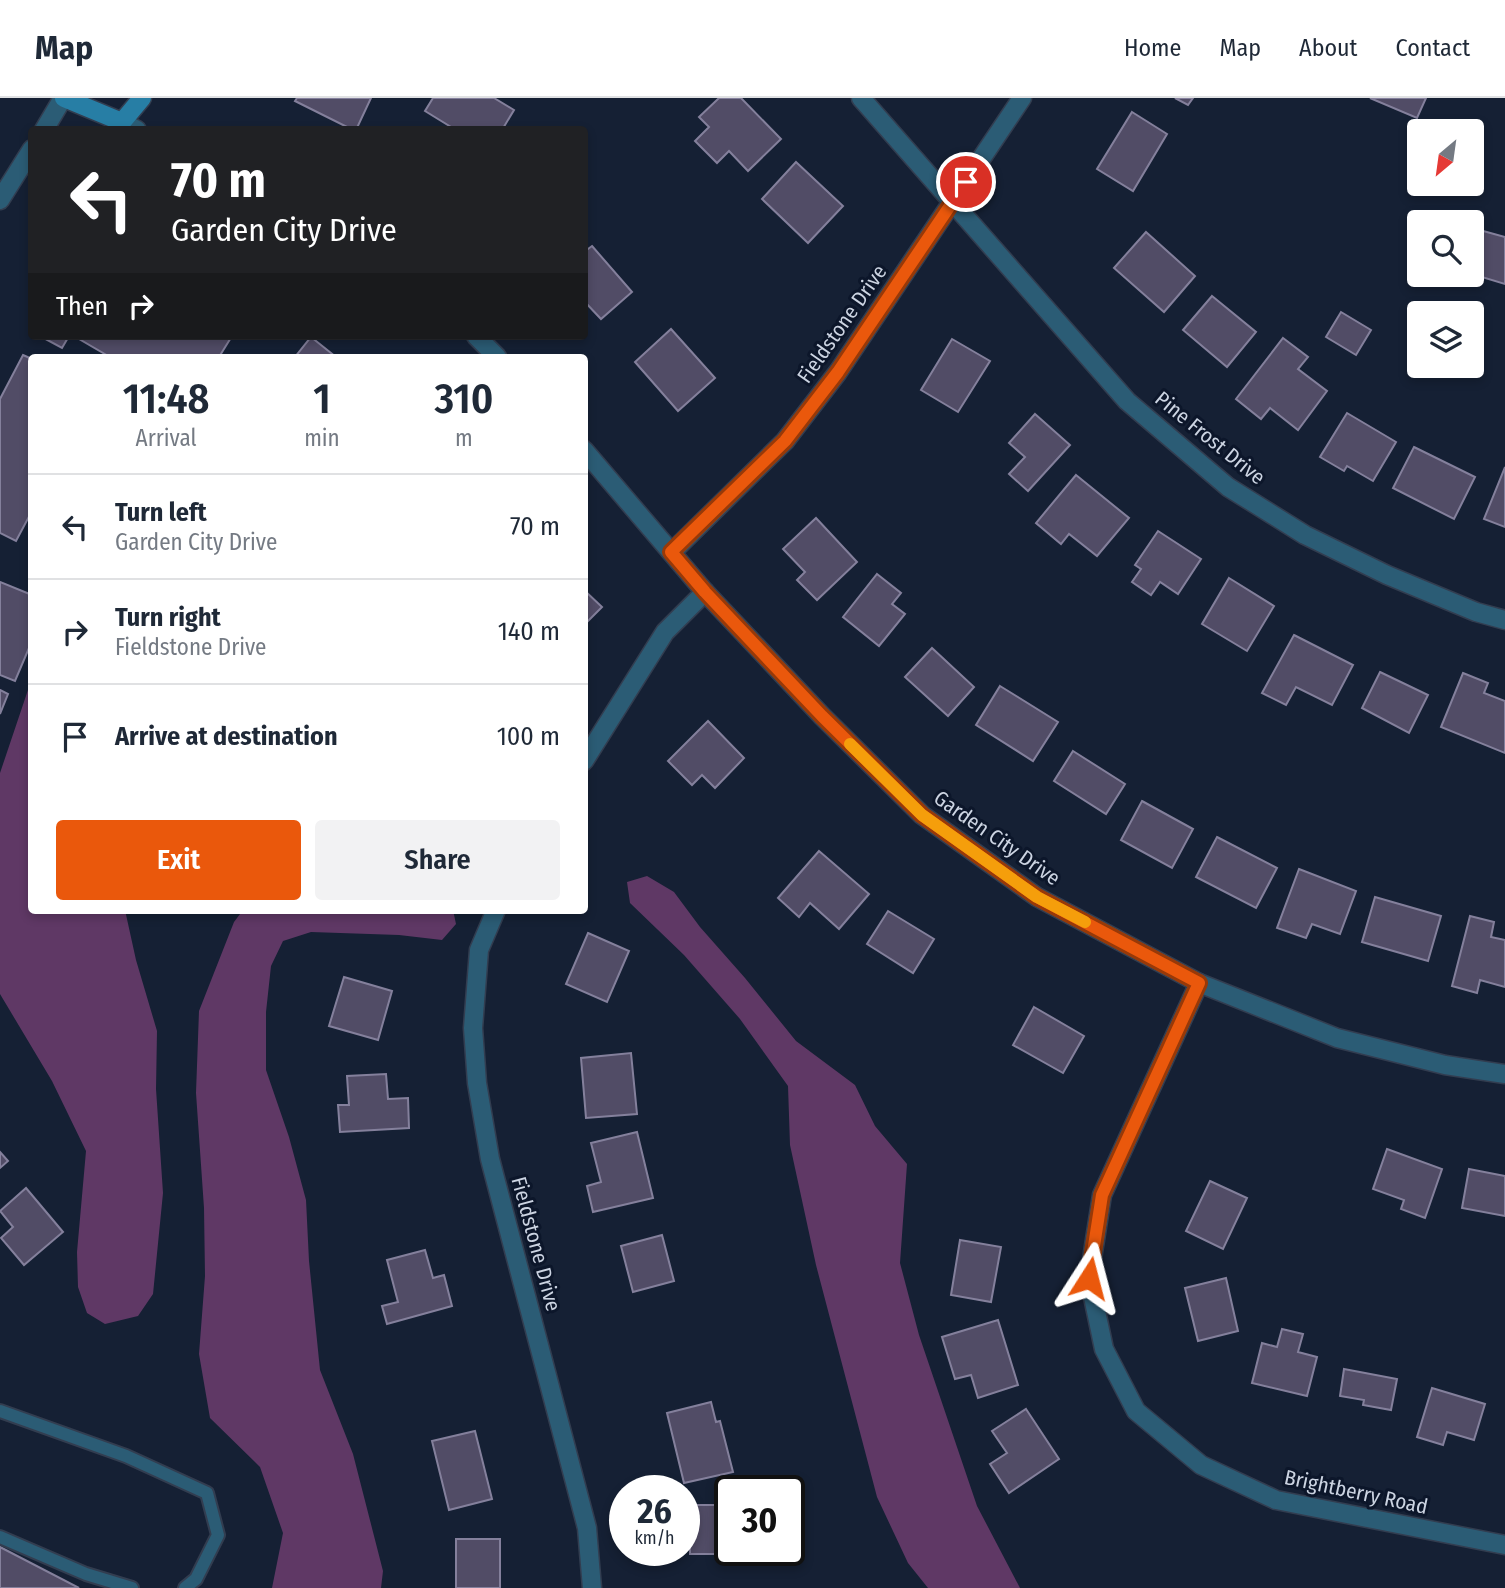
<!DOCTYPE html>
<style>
body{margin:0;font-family:"Fira Sans Condensed",sans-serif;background:#f2f2f3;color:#1f2937;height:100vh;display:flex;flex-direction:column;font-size:26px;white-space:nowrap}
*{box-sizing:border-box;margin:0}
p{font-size:23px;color:#747a83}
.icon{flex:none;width:38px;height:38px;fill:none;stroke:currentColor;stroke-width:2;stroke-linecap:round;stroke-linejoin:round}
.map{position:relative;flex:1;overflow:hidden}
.details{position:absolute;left:28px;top:256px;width:560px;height:560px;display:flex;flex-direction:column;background:#fff;border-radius:7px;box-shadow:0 4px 10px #0003}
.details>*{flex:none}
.top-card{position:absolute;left:28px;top:28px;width:560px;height:214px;border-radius:7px;box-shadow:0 4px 10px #0003;background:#202124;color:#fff;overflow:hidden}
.needle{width:46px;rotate:209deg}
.tools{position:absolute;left:1407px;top:21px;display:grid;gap:14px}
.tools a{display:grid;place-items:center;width:77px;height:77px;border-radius:7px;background:#fff;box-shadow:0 4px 10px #0003;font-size:35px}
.speed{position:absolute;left:609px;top:1377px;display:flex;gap:14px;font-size:35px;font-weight:700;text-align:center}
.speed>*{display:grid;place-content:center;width:91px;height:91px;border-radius:50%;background:#fff;box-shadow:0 4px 10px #0003;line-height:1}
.speed small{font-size:18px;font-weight:400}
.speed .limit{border:4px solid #111;border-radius:10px;background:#fff;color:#111}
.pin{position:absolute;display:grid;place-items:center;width:60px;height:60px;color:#fff;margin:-30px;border:4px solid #fff;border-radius:50%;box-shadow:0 2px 7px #0007}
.me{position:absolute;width:77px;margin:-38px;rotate:9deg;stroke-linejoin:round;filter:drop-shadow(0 0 5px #0008)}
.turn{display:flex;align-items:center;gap:24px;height:147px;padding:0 28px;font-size:32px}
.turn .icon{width:91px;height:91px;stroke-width:2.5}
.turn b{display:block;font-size:49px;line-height:60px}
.then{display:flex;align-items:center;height:66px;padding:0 28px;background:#0003;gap:14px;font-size:26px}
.eta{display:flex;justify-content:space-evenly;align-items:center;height:119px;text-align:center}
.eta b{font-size:42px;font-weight:600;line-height:49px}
.button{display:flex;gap:14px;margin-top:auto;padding:14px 28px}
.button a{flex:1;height:80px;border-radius:7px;background:#ea580c;color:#fff;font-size:28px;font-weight:600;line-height:80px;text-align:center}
.button a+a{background:#f2f2f3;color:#1f2937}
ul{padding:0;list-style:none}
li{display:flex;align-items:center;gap:21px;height:105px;padding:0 28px;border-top:2px solid #e0e1e3}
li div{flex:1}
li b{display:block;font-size:26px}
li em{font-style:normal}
header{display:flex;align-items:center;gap:42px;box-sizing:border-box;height:98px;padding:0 35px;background:#fff;border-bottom:2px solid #e0e1e3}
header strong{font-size:33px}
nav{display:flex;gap:38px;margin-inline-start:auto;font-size:24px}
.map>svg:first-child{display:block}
</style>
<header>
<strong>Map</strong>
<nav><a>Home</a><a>Map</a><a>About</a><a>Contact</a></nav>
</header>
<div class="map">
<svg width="1505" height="1490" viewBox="0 0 1505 1490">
<rect width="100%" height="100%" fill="#152034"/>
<g fill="#5f3865">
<path d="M31,583L32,812H125L136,862L157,933L156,991L163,1095L153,1196L138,1218L105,1226L87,1215L78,1189L77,1154L86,1053L52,983L0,896V675Z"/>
<path d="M647,778L674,794L700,829L745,880L796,943L855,987L875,1028L907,1066L900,1165L919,1237L977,1408L1020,1490H928L908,1465L877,1399L816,1167L790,1047L788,988L740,921L684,857L630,805L627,784Z"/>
<path d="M243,812H453L456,826L442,842L399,837L311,834L283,843L271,868L266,914V972L289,1039L306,1102L309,1163L320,1272L353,1356L383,1473L381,1490H272L283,1435L260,1369L210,1320L199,1256L205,1178L204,1110L196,995L199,913L234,824Z"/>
</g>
<g fill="#514c66" stroke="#84809c" stroke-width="2">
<path d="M297,0H371L356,32H353L295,3Z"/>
<path d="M433,0H494L514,12L502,32H456L425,13Z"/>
<path d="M719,0H741L781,41L748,73L729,53L717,65L695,43L709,29L699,19Z"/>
<path d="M1175,0H1193L1188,7Z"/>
<path d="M1370,0H1426L1417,20Z"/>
<path d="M1132,14L1167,36L1133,93L1097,71Z"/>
<path d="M796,64L843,108L808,145L762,101Z"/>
<path d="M1476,131L1505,139V186L1472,176V146Z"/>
<path d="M1146,134L1195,178L1164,214L1114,170Z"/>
<path d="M592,148L632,194L601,221L584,203V154Z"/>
<path d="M1212,198L1256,234L1227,269L1183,232Z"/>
<path d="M1341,214L1371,232L1356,257L1326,239Z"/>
<path d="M671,231L715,280L678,313L635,264Z"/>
<path d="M40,238H69L62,250Z"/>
<path d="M74,238H232L219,259H110Z"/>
<path d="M311,239L336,259H295Z"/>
<path d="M1283,240L1308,259L1298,271L1327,293L1298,332L1270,310L1261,321L1236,301Z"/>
<path d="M952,241L990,263L958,314L921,292Z"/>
<path d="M23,257L32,261V413L16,443L0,435V301Z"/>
<path d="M1347,315L1396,344L1373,383L1347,368L1344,373L1320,359Z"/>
<path d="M1035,316L1070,347L1028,393L1009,376L1025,359L1009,345Z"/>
<path d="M1414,349L1475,379L1454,421L1393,390Z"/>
<path d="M1505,369V429L1484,421Z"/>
<path d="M1076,377L1129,420L1097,458L1069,436L1061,446L1036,425Z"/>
<path d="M816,420L857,464L817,502L797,482L805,474L783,451Z"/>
<path d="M1158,433L1201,461L1178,496L1160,484L1151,497L1132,484L1141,471L1135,467Z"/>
<path d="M877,476L901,495L892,506L905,516L879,548L843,519Z"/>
<path d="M1229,480L1274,508L1247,553L1202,526Z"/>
<path d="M0,484L32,497V543L15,583L0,577Z"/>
<path d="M584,492L602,509L584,527Z"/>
<path d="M1294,537L1353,567L1332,607L1296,589L1286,607L1262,595Z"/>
<path d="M932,550L974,589L948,618L905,579Z"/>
<path d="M1380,574L1428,597L1409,635L1362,610Z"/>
<path d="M1463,575L1488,585L1484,595L1505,603V655L1441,629Z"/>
<path d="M1000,588L1058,624L1033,663L976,627Z"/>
<path d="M0,592L8,596L0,616Z"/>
<path d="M708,623L744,660L715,690L702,677L692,687L668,663Z"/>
<path d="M1073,653L1125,686L1106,716L1054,683Z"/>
<path d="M1142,703L1193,731L1172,770L1121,742Z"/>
<path d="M1217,739L1277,770L1256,810L1196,779Z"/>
<path d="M819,753L869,796L839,831L810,805L799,819L778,800Z"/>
<path d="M1299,771L1356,793L1340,836L1312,826L1306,840L1277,830Z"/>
<path d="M1375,799L1441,818L1428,863L1362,844Z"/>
<path d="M888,813L934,841L913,875L867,846Z"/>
<path d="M1470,818L1494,824L1491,839L1505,842V889L1480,882L1477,895L1452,888Z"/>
<path d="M588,835L629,853L607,904L566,886Z"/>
<path d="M344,879L392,893L378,942L329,928Z"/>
<path d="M1034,909L1084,938L1063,975L1013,947Z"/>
<path d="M631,955L637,1016L586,1020L581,960Z"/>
<path d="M386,976L388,1001L408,1000L409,1030L340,1034L338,1007H349L347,978Z"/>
<path d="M637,1034L653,1100L593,1114L587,1088L601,1084L591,1045Z"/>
<path d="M1387,1051L1442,1071L1425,1120L1401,1111L1404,1102L1373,1091Z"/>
<path d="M0,1054L8,1063L0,1070Z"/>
<path d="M1469,1071L1505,1078V1118L1462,1110Z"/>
<path d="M1210,1083L1247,1100L1223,1151L1186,1133Z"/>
<path d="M26,1090L63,1134L24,1167L1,1140L13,1129L0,1113Z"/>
<path d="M662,1137L674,1183L633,1194L621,1148Z"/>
<path d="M960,1142L1001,1149L991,1204L951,1197Z"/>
<path d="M425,1152L433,1180L444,1177L452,1208L387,1226L382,1208L398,1204L387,1162Z"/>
<path d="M1226,1180L1238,1233L1198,1243L1185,1190Z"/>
<path d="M998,1222L1018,1287L978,1300L971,1277L955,1281L942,1239Z"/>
<path d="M1282,1231L1303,1236L1298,1254L1317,1259L1307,1298L1252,1285L1262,1245L1277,1249Z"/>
<path d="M1344,1271L1397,1281L1391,1312L1363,1307L1364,1302L1340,1298Z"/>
<path d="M1432,1290L1485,1306L1474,1342L1447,1334L1443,1347L1417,1339Z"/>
<path d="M711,1304L716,1324L720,1323L733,1374L684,1385L667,1315Z"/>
<path d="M1026,1311L1059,1361L1009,1395L990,1366L1007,1355L992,1333Z"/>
<path d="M475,1333L492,1401L449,1412L432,1343Z"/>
<path d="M690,1407H730V1452H736V1456H690Z"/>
<rect x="456" y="1441" width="44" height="49"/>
<path d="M0,1449L79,1490H0Z"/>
</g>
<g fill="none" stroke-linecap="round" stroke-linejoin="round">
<defs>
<g id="lane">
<path d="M0,1313L126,1358L207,1395L218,1437L196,1481L185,1490"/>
<path d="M0,1439L86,1476L132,1490"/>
</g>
<g id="street">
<path d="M861,0L1127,303L1228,389L1305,437L1387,477L1476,514L1505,522"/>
<path d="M122,24L137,32"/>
<path d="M44,32L63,0"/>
<path d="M0,102L32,51"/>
<path d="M476,238L497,259"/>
<path d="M584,352L705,494L822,618L922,717L1037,799L1199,885L1337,940L1445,967L1505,976"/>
<path d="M672,454L785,343L838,274L1022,0"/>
<path d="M584,663L665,534L705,494"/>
<path d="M496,812L479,852L473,930L477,985L490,1061L587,1430L592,1490"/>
<path d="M1199,885L1102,1097L1089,1180L1104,1251L1136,1313L1201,1367L1276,1402L1505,1447"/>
</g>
<path id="secondary" d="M64,0L122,24L142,0"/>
</defs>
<use href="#lane" stroke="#323d50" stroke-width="16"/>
<use href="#street" stroke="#323d50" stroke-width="21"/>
<use href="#secondary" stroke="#323d50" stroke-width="21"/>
<use href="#lane" stroke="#2b5c75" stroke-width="12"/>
<use href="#street" stroke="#2b5c75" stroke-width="18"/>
<use href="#secondary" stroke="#277ea5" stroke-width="18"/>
</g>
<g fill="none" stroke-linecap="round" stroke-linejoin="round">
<defs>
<path id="route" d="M966,84L838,274L785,343L671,454L705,494L822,618L922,717L1037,799L1199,885L1102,1097L1089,1180"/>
</defs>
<use href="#route" stroke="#983908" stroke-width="18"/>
<use href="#route" stroke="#ea580c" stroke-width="12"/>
<path stroke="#f59e0b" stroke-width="12" d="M850,646L922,717L1037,799L1085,824"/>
</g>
<g text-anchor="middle" stroke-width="6" stroke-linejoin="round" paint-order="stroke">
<g font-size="21" fill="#ccd4e2" stroke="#0c162a">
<text transform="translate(842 226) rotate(-55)" y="7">Fieldstone Drive</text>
<text transform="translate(1210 340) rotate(39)" y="7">Pine Frost Drive</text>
<text transform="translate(997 740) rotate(35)" y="7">Garden City Drive</text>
<text transform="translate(536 1146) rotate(75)" y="7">Fieldstone Drive</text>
<text transform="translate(1356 1394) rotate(12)" y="7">Brightberry Road</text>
</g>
</g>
</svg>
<div class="tools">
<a><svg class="needle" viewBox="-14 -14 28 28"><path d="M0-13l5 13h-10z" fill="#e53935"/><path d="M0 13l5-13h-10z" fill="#747a83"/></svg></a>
<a><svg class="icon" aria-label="search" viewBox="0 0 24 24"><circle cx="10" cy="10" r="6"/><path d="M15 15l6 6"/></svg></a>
<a><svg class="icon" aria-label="layers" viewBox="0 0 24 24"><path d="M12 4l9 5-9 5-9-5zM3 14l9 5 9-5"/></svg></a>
</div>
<div class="speed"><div>26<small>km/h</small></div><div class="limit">30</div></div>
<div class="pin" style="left:966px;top:84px;background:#d93025"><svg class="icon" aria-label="arrive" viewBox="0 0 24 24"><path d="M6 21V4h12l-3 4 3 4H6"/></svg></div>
<svg class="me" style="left:1089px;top:1180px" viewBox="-20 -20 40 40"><path d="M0-17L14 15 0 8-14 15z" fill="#ea580c" stroke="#fff" stroke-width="4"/></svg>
<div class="top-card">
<div class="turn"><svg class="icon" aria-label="left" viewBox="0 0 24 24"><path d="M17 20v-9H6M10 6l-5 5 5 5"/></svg><div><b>70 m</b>Garden City Drive</div></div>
<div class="then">Then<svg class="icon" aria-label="right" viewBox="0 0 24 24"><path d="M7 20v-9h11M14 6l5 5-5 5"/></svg></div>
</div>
<section class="details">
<div class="eta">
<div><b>11:48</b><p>Arrival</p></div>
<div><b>1</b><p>min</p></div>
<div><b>310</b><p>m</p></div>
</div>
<ul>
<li><svg class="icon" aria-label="left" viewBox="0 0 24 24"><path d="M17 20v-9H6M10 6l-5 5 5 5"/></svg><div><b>Turn left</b><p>Garden City Drive</p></div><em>70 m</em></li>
<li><svg class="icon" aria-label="right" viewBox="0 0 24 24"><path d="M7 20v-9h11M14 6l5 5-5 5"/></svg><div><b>Turn right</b><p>Fieldstone Drive</p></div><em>140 m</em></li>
<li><svg class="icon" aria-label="arrive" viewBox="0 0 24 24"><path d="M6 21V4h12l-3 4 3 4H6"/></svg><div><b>Arrive at destination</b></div><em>100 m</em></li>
</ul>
<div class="button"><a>Exit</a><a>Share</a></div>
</section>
</div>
